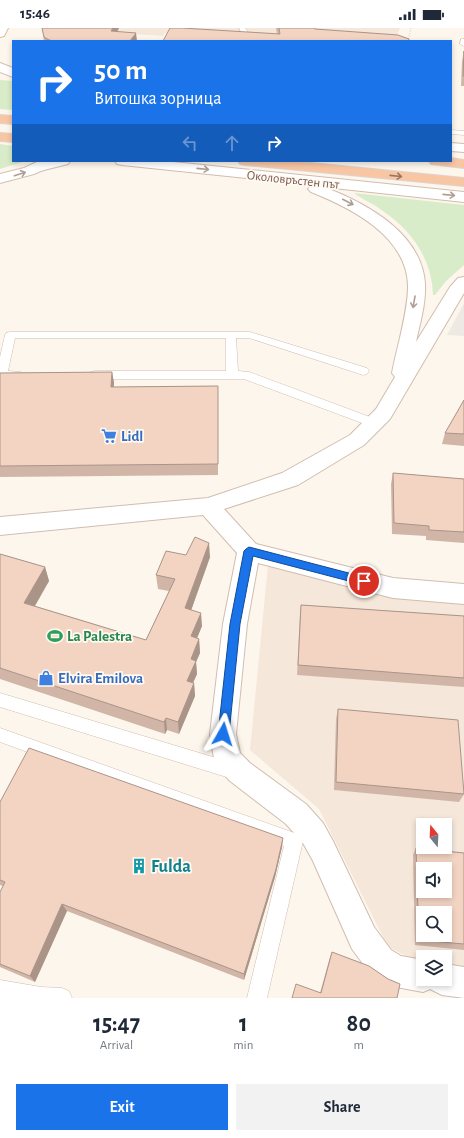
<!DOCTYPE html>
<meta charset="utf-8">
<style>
body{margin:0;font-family:"Alegreya Sans",sans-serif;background:#f2f2f3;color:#1f2937;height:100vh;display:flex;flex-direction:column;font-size:15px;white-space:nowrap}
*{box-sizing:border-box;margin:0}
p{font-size:13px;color:#747a83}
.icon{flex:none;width:22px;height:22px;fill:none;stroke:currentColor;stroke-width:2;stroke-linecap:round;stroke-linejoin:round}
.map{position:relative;height:970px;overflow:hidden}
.drawer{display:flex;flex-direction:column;background:#fff;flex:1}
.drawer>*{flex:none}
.top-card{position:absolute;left:12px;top:12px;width:440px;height:122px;border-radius:0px;box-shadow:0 2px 6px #0003;background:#1a73e8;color:#fff;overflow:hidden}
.needle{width:26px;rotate:342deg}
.tools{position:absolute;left:416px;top:790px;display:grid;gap:8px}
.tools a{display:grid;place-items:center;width:36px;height:36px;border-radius:0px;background:#fff;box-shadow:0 2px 6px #0003;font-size:20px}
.pin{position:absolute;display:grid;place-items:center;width:34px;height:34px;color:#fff;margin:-17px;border:2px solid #fff;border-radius:50%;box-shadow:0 1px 4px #0007}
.me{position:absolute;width:44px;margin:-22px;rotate:6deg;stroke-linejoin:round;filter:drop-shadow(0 0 3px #0008)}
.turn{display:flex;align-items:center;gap:14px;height:84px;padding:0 16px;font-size:18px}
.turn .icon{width:52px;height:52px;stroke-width:2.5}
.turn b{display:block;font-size:28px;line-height:34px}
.lanes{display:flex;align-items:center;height:38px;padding:0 16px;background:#0003;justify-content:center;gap:20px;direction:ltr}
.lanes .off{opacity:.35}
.eta{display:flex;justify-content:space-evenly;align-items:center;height:68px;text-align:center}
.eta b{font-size:24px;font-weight:600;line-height:28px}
.action{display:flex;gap:8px;margin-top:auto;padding:8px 16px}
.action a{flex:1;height:46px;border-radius:0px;background:#1a73e8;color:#fff;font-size:16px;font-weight:600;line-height:46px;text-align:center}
.action a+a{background:#f2f2f3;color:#1f2937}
.status{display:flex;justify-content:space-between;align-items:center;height:28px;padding:0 20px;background:#fff;direction:ltr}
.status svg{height:11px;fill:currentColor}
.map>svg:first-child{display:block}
</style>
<div class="status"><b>15:46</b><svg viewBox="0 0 49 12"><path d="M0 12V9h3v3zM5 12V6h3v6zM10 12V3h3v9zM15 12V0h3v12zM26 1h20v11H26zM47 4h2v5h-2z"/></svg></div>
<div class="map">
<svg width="464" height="970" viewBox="0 0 464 970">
<rect width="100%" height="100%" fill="#fdf6ec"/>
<g fill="#f5e7da" fill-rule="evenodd">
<path d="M85,0H400L395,13L165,5L163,8L83,3Z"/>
<path d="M268,537L464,562V945L445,942V929H423V936L388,919L319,781L250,722ZM423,797H445V819H423ZM423,841H445V863H423ZM423,885H445V907H423Z"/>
</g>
<path fill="#efe9e4" d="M464,275V308L447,307Z"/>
<g fill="#d9ecc9">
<path d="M0,52L13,53V82L0,81Z"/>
<path d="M0,116L13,118V133H25L0,141Z"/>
<path d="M354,165L464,177V237L446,253L435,267H433C432,231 412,203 383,183C374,176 363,172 354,165Z"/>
</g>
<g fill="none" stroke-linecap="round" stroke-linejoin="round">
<defs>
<g id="service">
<path d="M239,0H245L254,13H246Z"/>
<path d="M461,11H464V18L460,16Z"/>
<path d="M451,102L464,103V107L451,106Z"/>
<path d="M10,304H250L367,340L369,343L367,346L363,347L249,310H236L238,343L249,344L378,392L380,395L378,398L374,399L370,398L244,351H95L91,350L89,347L91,344L95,343H226V310H15L8,343L21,344L23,347L21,350L2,351L0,350V329L5,307L6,305Z"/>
<path d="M0,665L233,735L239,737L241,743L239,749L233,751L0,679Z"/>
<path d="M0,700L300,807L303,813L267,970H247L284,818L0,714Z"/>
<path d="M0,952L41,959L62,960L69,963L72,970H0Z"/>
</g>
<g id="minor">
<path d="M451,115L464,116V124L451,123Z"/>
<path d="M46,133H70L68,136L40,143L35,142L33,139L35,136Z"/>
<path d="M115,133H164L464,164V174L324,159C366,175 422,205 425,256C426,276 420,295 416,314L450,259L458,250L464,249V265L390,391L364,417L298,457L224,481L256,516L393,550L464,556V576L393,570L258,535L247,596L236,706L240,725L250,735L306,776L323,795L333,813L374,899L391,922L401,928L423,932V951H445V936L464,939V970L442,967L430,961L423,964L396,959L385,954L369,944L352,921L313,833L303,815L286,796L230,753L218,740L214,731L210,706L223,596L237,525L203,487L0,507V489L208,470L282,445L350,407L376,381L395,349L392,345C397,319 408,284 408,258C407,208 351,180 311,164L308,161L312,157L122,137L117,136Z"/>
</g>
<g id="secondary">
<path d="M0,0H8L4,8L0,9Z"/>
<path d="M0,35L13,40V49L0,44Z"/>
<path d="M39,133H58L56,136L34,146L0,155V146L24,140Z"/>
</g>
<g id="trunk">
<path d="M0,87L13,88V96L0,95Z"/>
<path d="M0,105L13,106V114L0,113Z"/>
<path d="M451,130L464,132V140L431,136L429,133H451Z"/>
<path d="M238,133H291L464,150V158L245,137L240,136Z"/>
</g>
</defs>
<use href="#service" stroke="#d1bdb0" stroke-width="1"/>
<use href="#minor" stroke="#d1bdb0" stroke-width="2"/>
<use href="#secondary" stroke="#d6bfb0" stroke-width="2"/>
<use href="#trunk" stroke="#dcd4d1" stroke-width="2"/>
<path stroke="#d9b7a5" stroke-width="1.5" stroke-dasharray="0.5 2" stroke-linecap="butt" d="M408,13L411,0"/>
<use href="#service" fill="#fff" fill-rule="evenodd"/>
<use href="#minor" fill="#fff" fill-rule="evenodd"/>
<use href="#secondary" fill="#fff" fill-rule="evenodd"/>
<use href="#trunk" fill="#f9c6a4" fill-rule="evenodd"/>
</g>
<g fill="#d1b6a8">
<path d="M42,0H119L117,4L137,13H44Z"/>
<path d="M276,0H315V1L409,13L277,6Z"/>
<path d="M464,23V58H461L462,33Z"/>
<path d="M112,344L114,355V359L218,358V447L0,449V345Z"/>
<path d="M464,372V418L442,416L445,405Z"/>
<path d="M393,445L464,451V515L426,512V508L392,506L391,456Z"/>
<path d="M0,526L45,539L49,553L35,578L146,612L169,563L158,561L156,547L186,527L210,529L191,582L202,598L197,610L199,611L200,625L196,634L197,646L193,655H194L195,668L179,706L167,702L165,706L0,651Z"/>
<path d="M301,577L464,588V659L297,647L300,587Z"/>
<path d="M338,681L464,766L459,774L334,762L336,691Z"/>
<path d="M0,774L282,819L275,849L244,952L67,883L35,954L0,939V864L3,858L0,857Z"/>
<path d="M416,820L464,825V922L415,917L413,827Z"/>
<path d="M332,924L397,970L320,965L330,929Z"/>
</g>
<g fill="#aa9488">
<path d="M113,0H119L112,13L111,3Z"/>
<path d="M136,5L137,13H130Z"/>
<path d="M112,344L114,355L112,370L111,359Z"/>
<path d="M209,515L210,529L187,594L185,580Z"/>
<path d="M45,539L49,553L29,588L24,575Z"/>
<path d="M201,585L202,598L192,622L191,608Z"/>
<path d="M199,611L200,625L196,634L197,646L188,666L187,653L191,631Z"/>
<path d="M194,655L195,668L179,706L178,694Z"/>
<path d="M166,690L167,702L165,706L164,694Z"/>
<path d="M283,810L282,819L275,849L244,952V946Z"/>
<path d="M62,876L67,883L35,954L30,948Z"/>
</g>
<g fill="#f3d4c3" stroke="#aa9488" fill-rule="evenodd">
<path d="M42,0H113L111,3L136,5L130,13H54L49,12L44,9Z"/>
<path d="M170,0H182L280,6L279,0H315V1L398,7L409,11V13H163Z"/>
<path d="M464,23V48H463Z"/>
<path d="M112,344L111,359L218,358V436L0,438V345Z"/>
<path d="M464,372V406L445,405Z"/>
<path d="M393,445L464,451V504L429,502V498L394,495Z"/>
<path d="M195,509L209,515L185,580L201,585L191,608L199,611L191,631L196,633L187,653L194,655L178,694L166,690L164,694L0,640V526L45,539L24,575L146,612L175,551L156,547L166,523L186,527Z"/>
<path d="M301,577L464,588V650L298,637Z"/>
<path d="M338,681L458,692L464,766L336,754Z"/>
<path d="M29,720L283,810L276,841L244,946L62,876L30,948L0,936V864L5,854L0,852V774Z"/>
<path d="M416,820L464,825V916L419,912ZM423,841H445V863H423ZM423,885H445V907H423Z"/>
<path d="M332,924L369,938L388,951L400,956L397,970H292L296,956L321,965Z"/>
</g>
<defs><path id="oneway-shaft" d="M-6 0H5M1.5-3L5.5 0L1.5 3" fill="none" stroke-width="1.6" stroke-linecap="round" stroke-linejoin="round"/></defs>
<g stroke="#af9d94">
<use href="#oneway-shaft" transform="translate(203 141) rotate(6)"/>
<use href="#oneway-shaft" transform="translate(20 146) rotate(-18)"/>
<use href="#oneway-shaft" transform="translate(449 167) rotate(6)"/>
<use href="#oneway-shaft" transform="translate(348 174) rotate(27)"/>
<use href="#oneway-shaft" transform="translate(414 274) rotate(100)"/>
</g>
<use stroke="#9a7663" href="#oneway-shaft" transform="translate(396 148) rotate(6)"/>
<path fill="#1a73e8" stroke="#114b97" d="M249,519L364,549L368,550L369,553L368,556L364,557L253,528L240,596L229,706L227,710L223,711L219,710L218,706L230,596L244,523L246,521Z"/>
<defs>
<symbol id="supermarket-bare" viewBox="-9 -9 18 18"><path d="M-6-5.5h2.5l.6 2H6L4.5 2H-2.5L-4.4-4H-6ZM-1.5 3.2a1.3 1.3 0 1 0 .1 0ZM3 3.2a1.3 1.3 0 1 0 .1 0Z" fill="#3f7fe0" stroke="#fffaf3" stroke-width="2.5" paint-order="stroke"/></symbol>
<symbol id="stadium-bare" viewBox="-9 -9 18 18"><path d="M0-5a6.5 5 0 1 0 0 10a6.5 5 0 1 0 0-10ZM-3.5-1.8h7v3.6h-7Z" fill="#2e9e5b" stroke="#fffaf3" stroke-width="2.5" paint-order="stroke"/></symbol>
<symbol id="shop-bare" viewBox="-9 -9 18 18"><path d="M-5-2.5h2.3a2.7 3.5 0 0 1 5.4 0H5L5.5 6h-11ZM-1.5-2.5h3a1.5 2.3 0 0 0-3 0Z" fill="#3f7fe0" stroke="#fffaf3" stroke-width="2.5" paint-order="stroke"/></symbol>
<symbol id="building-bare" viewBox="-9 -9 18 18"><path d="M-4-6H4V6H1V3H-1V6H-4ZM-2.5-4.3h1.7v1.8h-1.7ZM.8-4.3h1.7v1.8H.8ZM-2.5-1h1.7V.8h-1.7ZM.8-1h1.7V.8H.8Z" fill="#0f9aa8" stroke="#fffaf3" stroke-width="2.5" paint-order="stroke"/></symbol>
</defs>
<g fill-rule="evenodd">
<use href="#supermarket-bare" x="98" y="397" width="22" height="22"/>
<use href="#stadium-bare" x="44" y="597" width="22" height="22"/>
<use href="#shop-bare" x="35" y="639" width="22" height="22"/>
<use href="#building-bare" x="128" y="827" width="22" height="22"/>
</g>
<g text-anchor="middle" stroke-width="3.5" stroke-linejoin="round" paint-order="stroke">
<g font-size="13" fill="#7a5b4d" stroke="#fffaf3">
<text transform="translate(293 151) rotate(6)" y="5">Околовръстен път</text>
</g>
<g font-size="15" font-weight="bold" fill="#366cbe" stroke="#fffaf3" text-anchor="start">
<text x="121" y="413">Lidl</text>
<text x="58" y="655">Elvira Emilova</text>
</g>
<g font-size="15" font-weight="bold" fill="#27864d" stroke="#fffaf3" text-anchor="start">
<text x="67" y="613">La Palestra</text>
</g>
<g font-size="18" font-weight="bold" fill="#0d838f" stroke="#fffaf3" text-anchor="start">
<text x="151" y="844">Fulda</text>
</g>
</g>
</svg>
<div class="tools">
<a><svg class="needle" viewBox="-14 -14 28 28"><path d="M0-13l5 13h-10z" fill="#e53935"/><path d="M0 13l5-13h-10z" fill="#747a83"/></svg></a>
<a><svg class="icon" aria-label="sound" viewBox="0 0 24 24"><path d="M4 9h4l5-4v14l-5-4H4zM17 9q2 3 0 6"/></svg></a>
<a><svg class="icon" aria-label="search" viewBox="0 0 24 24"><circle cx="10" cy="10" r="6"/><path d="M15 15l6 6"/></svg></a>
<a><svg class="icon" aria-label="layers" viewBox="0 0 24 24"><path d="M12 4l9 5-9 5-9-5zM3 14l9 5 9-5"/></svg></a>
</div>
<div class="pin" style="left:364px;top:553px;background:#d93025"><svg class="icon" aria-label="arrive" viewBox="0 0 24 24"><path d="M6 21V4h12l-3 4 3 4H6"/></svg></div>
<svg class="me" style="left:223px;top:706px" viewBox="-20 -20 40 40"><path d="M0-17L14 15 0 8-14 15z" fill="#1a73e8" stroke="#fff" stroke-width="4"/></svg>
<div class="top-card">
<div class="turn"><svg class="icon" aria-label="right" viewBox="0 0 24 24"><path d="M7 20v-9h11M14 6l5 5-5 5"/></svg><div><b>50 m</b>Витошка зорница</div></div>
<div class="lanes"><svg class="icon off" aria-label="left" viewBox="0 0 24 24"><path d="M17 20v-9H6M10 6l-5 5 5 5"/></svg><svg class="icon off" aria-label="ahead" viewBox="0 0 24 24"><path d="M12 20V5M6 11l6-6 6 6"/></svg><svg class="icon" aria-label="right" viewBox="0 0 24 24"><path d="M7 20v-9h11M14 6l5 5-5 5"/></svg></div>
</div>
</div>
<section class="drawer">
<div class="eta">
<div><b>15:47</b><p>Arrival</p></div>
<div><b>1</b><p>min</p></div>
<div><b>80</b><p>m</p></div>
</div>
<div class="action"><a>Exit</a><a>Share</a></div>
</section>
